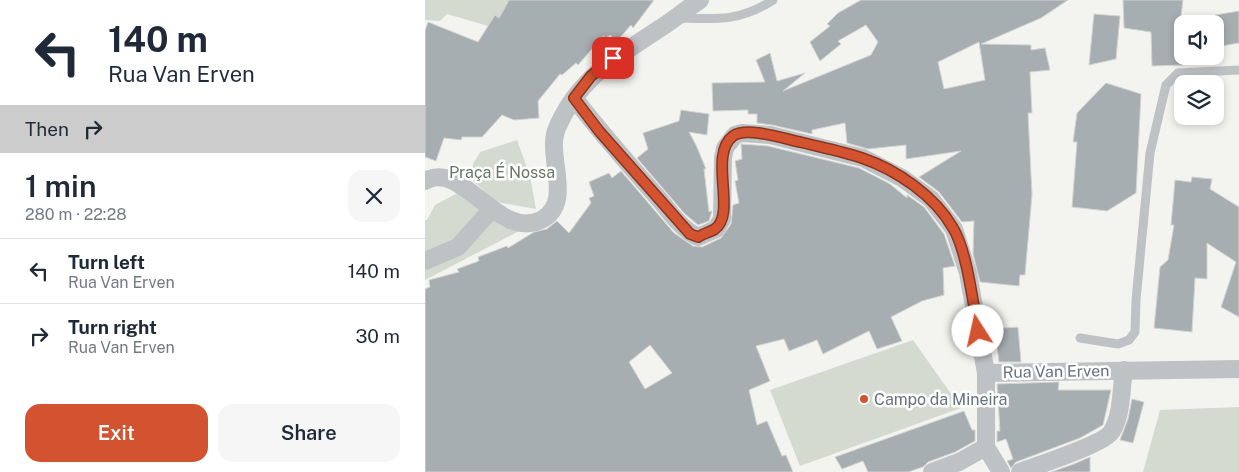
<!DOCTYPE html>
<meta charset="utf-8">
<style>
body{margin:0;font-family:"Public Sans",sans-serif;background:#f6f6f7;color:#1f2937;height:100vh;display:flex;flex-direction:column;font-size:19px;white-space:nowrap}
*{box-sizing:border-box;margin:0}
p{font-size:16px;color:#747a83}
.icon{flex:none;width:28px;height:28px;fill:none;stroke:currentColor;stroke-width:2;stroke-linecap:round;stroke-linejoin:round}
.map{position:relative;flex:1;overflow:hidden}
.panel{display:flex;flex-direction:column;background:#fff;width:425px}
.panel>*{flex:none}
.guide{background:#fff;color:#1f2937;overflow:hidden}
.controls{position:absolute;left:749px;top:15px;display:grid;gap:10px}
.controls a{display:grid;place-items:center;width:50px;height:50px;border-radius:10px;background:#fff;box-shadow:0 2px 8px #0003;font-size:25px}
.pin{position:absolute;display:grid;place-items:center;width:42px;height:42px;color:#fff;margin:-21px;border-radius:10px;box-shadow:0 2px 8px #0006}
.me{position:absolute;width:55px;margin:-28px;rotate:350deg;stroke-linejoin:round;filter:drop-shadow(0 0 4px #0008)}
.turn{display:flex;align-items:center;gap:18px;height:105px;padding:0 25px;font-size:22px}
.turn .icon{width:65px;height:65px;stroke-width:2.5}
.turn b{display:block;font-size:35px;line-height:42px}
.then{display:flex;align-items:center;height:48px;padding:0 25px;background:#0003;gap:10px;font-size:19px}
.round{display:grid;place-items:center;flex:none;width:52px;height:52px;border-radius:15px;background:#f6f6f7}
.headline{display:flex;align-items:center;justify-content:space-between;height:85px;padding:0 25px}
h1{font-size:30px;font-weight:600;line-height:38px}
.cta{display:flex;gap:10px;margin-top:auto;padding:10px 25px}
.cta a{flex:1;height:58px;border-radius:15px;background:#d35330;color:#fff;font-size:20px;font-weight:600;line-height:58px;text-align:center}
.cta a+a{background:#f6f6f7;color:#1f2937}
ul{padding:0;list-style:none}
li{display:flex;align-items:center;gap:15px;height:65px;padding:0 25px;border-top:1px solid #e0e1e3}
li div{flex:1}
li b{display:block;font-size:19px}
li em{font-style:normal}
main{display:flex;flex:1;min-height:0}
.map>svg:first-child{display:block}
</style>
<main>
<section class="panel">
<div class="guide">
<div class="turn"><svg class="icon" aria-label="left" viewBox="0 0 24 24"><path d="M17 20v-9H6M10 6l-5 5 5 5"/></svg><div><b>140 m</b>Rua Van Erven</div></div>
<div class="then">Then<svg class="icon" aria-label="right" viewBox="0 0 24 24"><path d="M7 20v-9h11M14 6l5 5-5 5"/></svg></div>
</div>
<div class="headline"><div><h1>1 min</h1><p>280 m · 22:28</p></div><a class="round"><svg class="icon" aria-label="close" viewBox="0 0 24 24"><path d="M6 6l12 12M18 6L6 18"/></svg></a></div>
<ul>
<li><svg class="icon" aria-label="left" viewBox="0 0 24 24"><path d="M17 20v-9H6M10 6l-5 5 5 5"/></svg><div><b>Turn left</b><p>Rua Van Erven</p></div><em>140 m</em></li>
<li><svg class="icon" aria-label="right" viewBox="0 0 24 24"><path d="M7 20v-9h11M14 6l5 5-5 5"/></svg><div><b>Turn right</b><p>Rua Van Erven</p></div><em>30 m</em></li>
</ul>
<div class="cta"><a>Exit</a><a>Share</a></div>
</section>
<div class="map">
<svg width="814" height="472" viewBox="0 0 814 472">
<rect width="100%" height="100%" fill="#f3f3f0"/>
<g fill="#d5dad1">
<path d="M0,0H95V8L63,26L22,14L15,21L0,20Z"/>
<path d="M92,140L105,176L111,209L71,202L48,181V164L55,152Z"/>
<path d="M40,189L102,227L0,280V220H2L10,205Z"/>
<path d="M488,340L536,408L375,466L345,390Z"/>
<path d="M814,407V472H718L735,410Z"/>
</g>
<g fill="#a7aeb2" stroke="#d4d4d2" fill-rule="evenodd">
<path d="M84,0H229L208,28L206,25L192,41L185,35L181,38L178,36L153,65L151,63L137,75L135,74L113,101L114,118L89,120L77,115L57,137H37L36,140L19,138L11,161L0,157V31L3,22L53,42L70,15L74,18Z"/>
<path d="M436,0H643L616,18L556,44L606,45V50L620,48L625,70L605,72L607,113H603L607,195L600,275H595L594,286L555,282L548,254L549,221L537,222L514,192L494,177L536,151L481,159V145L443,149L422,143L420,123L387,130V134L347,125L332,123V114H323V110L288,111L287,83L340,82L331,60L345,53L352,81L380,73L358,91L446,55L453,42L441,25L413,41L416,44L395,61L385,42L405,26L402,24L413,13ZM554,42L560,80L519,89L513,62Z"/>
<path d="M698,0H758L755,24L758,65L727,66L726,32L699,28Z"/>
<path d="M814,11V43L790,47V15Z"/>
<path d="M669,14L695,16L691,59L664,65Z"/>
<path d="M681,83L716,94L711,193L682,211L647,207L652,142H648L652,113Z"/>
<path d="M256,110L284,114L282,135L264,132L271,145L281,169H279L284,212L287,211L284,221L273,225L259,213L212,158L223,149L218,133L254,121Z"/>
<path d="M316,144L343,146L434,168L465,184L482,198V195L499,207L519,234L530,266L518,268L519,295L497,301L466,317L477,341L452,349L444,331L398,354L392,340L364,351L359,339L331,346L345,381L324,390L332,425L342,421L357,456L361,455L368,472H0V289L5,287L4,280L34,272L32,269L54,261L53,257L82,246L83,248L109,232L122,229L132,221L144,233L166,203L164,198L169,196L164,182L184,173L187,178L196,171L249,233L268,246L277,247L296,238L306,224L308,205L314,203L310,181L313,180L310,161L317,159ZM225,345L247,373L220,389L204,362Z"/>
<path d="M767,177L787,179L785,189L814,207V317L796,307L811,262L782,243V279L770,278L767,332L729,328L735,267L743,260L749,225H746L750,180L766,182Z"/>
<path d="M593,327L596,362H574L572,346H567L564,329Z"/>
<path d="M634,382L633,390H686L678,425L655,438L591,462L586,468L582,461L588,459L581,439L572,442V431H575L572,384Z"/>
<path d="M707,399L719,402L708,443L695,440L703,419Z"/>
<path d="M539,411L547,430H550V441L530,452L503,462L498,467L483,472H443L438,461L417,469L410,457Z"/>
<path d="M665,457V472H626L649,464Z"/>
</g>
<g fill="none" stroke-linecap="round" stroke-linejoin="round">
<g stroke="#bfc2c5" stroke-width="9">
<path d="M253,18C290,19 315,22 348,0"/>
<path d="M655,338L693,344L704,340L710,332L711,300L725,153L741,85L753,73L814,70"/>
</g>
<g stroke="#bfc2c5" stroke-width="18">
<path d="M149,98C176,133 205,166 234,199C245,212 257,230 273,237L291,229L297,219L298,158L300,148L310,135L317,133L345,135L438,158L477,178L506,199L529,229L543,273L561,373L814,369"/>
<path d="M0,181C37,159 73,241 116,220C150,203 120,155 132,128C153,79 189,59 231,31C246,22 260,10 275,0"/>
<path d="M0,261L33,247L66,210"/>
<path d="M561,447V373"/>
<path d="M507,472L534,462L561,447L576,472"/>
<path d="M595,472C613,465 680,444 687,431C697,414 696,390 699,370"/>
</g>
</g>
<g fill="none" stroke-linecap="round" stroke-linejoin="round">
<defs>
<path id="route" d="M188,58L166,76L149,98L174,131L265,234L273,237C278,234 285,232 290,229C312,213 283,155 308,136C321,126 360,139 375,142C395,147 417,151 437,158C472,170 510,196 528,228C542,251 548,303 553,331"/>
</defs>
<use href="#route" stroke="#89361f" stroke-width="12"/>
<use href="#route" stroke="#d35330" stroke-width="9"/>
</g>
<circle fill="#d35330" stroke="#fff" stroke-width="2" cx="439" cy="399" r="5"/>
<g text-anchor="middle" stroke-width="5" stroke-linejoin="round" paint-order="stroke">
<g font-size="16" fill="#677663" stroke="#fff">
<text x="77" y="178">Praça É Nossa</text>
</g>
<g font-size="16" fill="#65737e" stroke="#fff">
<text transform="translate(631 371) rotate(-1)" y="6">Rua Van Erven</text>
</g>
<g font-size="16" fill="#65737e" stroke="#fff" text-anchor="start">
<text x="449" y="405">Campo da Mineira</text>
</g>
</g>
</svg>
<div class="controls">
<a><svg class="icon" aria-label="sound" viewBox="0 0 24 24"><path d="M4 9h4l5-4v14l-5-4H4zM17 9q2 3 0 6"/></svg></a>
<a><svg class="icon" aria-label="layers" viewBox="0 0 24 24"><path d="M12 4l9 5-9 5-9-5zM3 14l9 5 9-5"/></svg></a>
</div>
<div class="pin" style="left:188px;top:58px;background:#d93025"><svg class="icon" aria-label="arrive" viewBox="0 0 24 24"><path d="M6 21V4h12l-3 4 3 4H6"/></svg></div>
<svg class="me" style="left:553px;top:331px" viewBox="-20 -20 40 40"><circle r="19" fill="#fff"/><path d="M0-13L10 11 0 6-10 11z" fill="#d35330"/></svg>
</div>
</main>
